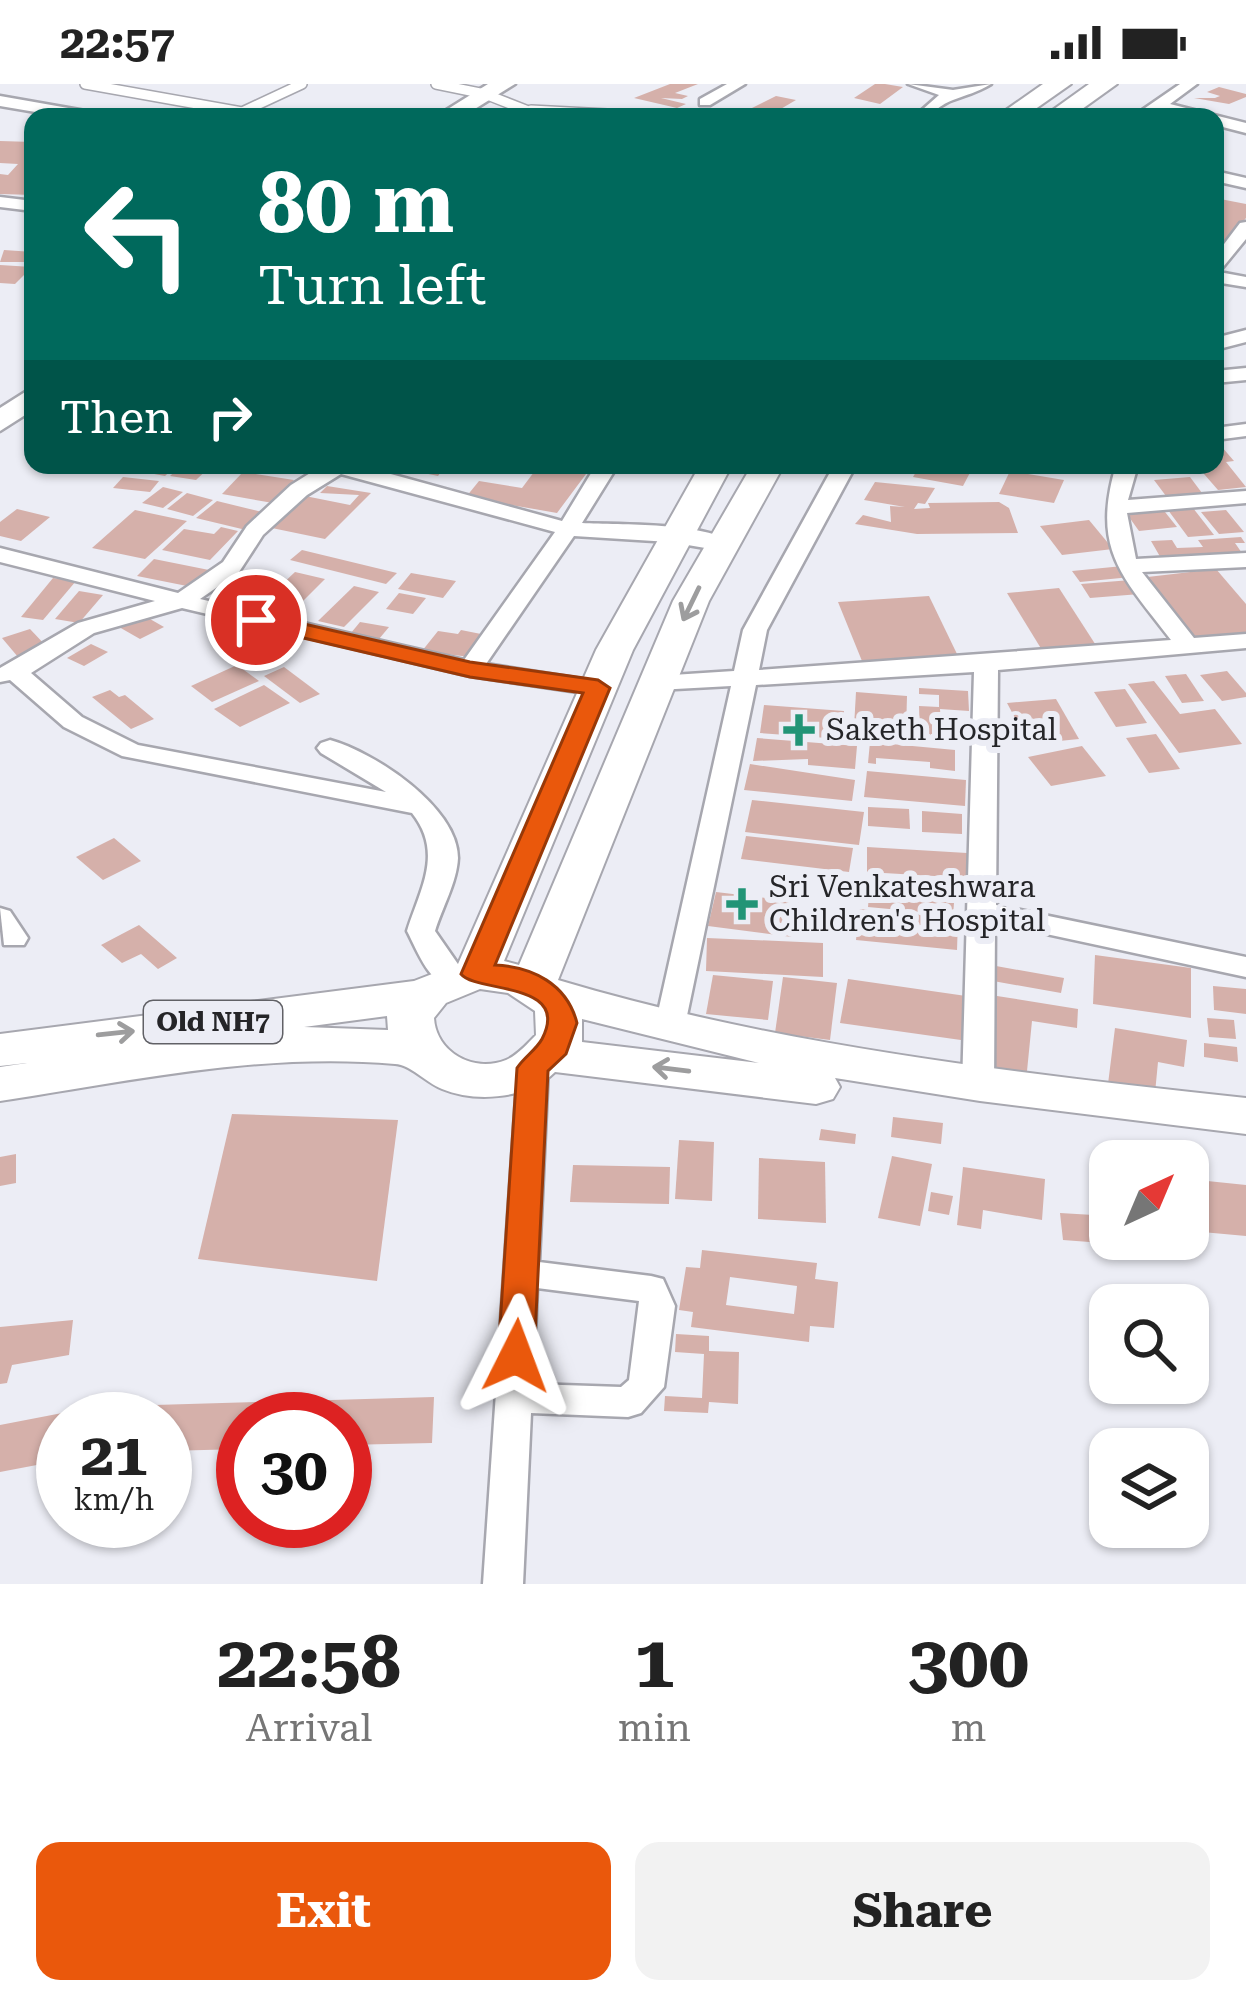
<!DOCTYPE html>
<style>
body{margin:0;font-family:"Roboto Serif",serif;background:#f2f2f2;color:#222;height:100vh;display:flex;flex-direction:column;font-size:45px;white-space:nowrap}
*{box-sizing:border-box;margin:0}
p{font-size:39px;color:#767676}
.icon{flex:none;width:66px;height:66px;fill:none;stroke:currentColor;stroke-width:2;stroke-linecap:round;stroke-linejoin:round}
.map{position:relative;height:1500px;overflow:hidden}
.drawer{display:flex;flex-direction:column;background:#fff;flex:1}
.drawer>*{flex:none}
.guide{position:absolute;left:24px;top:24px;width:1200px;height:366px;border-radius:24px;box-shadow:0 3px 9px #0004;background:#00695c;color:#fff;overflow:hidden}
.needle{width:78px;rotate:44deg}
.fabs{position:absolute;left:1089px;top:1056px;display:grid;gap:24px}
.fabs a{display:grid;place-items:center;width:120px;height:120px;border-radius:24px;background:#fff;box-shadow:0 3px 9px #0004;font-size:60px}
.speed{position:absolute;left:36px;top:1308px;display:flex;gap:24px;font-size:60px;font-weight:700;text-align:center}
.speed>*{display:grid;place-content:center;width:156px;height:156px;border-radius:50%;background:#fff;box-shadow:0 3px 9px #0004;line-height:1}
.speed small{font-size:30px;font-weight:400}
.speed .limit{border:18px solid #d22;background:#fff;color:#111}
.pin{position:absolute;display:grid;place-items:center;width:102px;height:102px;color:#fff;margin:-51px;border:6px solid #fff;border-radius:50%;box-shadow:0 3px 12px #0007}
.me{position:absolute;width:132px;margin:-66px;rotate:3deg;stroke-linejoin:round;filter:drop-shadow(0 0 9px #0008)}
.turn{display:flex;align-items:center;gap:42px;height:252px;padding:0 36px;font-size:54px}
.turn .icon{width:156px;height:156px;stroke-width:2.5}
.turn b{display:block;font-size:84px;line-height:102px}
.then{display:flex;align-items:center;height:114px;padding:0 36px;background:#0003;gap:24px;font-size:45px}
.eta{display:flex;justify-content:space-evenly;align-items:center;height:204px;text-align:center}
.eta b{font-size:72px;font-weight:700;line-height:84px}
.primary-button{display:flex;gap:24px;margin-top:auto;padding:24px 36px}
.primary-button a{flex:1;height:138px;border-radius:24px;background:#ea580c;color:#fff;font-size:48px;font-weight:700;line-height:138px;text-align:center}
.primary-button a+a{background:#f2f2f2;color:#222}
.status{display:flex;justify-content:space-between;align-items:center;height:84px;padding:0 60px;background:#fff;direction:ltr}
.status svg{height:33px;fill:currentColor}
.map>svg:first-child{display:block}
</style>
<div class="status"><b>22:57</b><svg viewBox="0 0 49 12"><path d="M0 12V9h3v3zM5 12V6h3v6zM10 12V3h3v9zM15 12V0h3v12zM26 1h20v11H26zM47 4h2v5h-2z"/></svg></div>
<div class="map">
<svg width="1246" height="1500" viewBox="0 0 1246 1500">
<rect width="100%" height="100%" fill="#ecedf5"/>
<g fill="#d5b0aa" fill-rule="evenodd">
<path d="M670,0H698L675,9L688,12L682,15L661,14L686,20L677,24L634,14Z"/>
<path d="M875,0H885L903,3L880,20L854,14Z"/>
<path d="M1219,3L1246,10V13L1229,20L1194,14H1215L1220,12L1207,8Z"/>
<path d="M776,12L796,16L767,33L742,29Z"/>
<path d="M0,57L33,58V111L0,110V90L8,91L18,80L0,79Z"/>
<path d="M1215,114L1246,120V134L1227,157L1215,155Z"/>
<path d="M4,166L33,168V178H0Z"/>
<path d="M0,181L32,183L15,200L0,199Z"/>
<path d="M1215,355L1234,377L1226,378L1246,403L1218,406L1197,382L1215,381Z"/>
<path d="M49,381H92L88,389L46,388Z"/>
<path d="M131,381H177L165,392L127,385Z"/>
<path d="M182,381H212L196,396L170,392Z"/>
<path d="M385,381H446L438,392Z"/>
<path d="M551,381L589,386L557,429L466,413L479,397L522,404L534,388L545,390Z"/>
<path d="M920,381H974L963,402L913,393Z"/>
<path d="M1010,387L1064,396L1054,419L999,410Z"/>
<path d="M243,388L294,396L273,419L222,410Z"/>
<path d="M123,393L159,397L150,408L113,404Z"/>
<path d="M1190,393L1205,413L1169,416L1154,396Z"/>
<path d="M875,398L935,404L925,420L918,419L914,425L930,424L928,419L999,418L1009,424L1018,449L917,450L855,440L863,431L891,438L890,422L905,423L864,416Z"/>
<path d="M327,402L371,409L325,455L267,443L300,411L350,421L359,411L320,409Z"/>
<path d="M163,403L183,408L163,424L142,419Z"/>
<path d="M187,409L213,416L193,432L167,425Z"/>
<path d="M217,417L266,429L246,446L196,434Z"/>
<path d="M1161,423L1177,443L1139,447L1124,426Z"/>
<path d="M1193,424L1214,451L1188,453L1168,426Z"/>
<path d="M17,425L50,433L21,457L0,452V438Z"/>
<path d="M135,426L187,437L145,475L92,464Z"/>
<path d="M1226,426L1244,448L1219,450L1201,428Z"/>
<path d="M1089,436L1113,465L1062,471L1040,442Z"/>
<path d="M221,443L238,447L210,476L162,466L184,445L214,450Z"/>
<path d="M1241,453L1245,459H1235L1244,472L1162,476L1151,457L1172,456L1177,464L1203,463L1198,456Z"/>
<path d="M302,466L397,489L386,500L290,476Z"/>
<path d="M154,475L209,486L192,503L137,492Z"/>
<path d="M1123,482L1131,493L1080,498L1072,487Z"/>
<path d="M1216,485L1246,520V548L1189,555L1139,494Z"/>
<path d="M295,488L325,495L289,531L258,523Z"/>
<path d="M411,489L456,497L443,514L398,505Z"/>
<path d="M53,494L76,497L43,536L21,533Z"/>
<path d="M1131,496L1140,510L1090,514L1081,500Z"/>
<path d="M354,502L379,508L344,543L318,537Z"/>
<path d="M1059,504L1099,566L1045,571L1007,509Z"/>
<path d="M79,507L103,511L79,539L55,535Z"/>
<path d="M399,509L426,514L413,530L386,525Z"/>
<path d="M929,512L957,570L862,577L838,518Z"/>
<path d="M143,531L164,543L140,555L119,543Z"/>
<path d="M360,538L389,543L379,555L351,549Z"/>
<path d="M30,545L47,563L18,573L2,554Z"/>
<path d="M461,546L486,551L470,573L422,567L438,547L458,550Z"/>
<path d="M91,560L108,568L84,582L67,574Z"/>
<path d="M237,581L259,597L212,618L191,602Z"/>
<path d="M284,583L320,610L300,619L264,592Z"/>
<path d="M1227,587L1246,609V613L1222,617L1200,591Z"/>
<path d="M1186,590L1204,617L1182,619L1165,592Z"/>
<path d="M1154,597L1180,630L1215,625L1242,660L1179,669L1128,600Z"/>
<path d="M264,601L290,619L240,643L214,625Z"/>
<path d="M919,604L968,607L969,627L940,625L941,639L969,640L970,657L920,654L919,622L939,623V611L919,610Z"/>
<path d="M1125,605L1147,639L1116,643L1094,608Z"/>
<path d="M110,606L119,613L125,611L154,635L131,645L92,613Z"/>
<path d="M856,608L907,612L906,647L854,643Z"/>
<path d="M1056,615L1079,655L1029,660L1007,619Z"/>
<path d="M764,621L844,627L841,655L760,649Z"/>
<path d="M1156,650L1180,685L1149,689L1126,654Z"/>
<path d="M757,654L857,662L855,685L808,681V675L753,677Z"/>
<path d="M870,658L955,666V687L930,684V678L876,674V680L868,679Z"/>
<path d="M1082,662L1106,692L1051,702L1028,673Z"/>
<path d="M750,680L855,696L852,717L744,706Z"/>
<path d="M867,687L966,696L965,722L864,713Z"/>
<path d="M752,716L864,728L859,761L745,748Z"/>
<path d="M868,723L909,725L910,745L868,742Z"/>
<path d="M922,727L962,730V750L922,748Z"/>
<path d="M746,752L853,764L849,788L741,775Z"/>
<path d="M114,754L141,777L103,796L76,773Z"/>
<path d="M867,763L967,769L968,794L867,788Z"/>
<path d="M870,799L955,807L953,831L868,823Z"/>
<path d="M716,808L799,818L792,853L708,842Z"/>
<path d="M859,825L958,834L957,866L856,856Z"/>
<path d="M139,841L177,874L158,885L141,870L122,879L101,861Z"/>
<path d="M707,854L823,859V893L706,887Z"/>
<path d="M1095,871L1191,884V934L1093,920Z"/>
<path d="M996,882L1064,894L1061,909L993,897Z"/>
<path d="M713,891L773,897L768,936L706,930Z"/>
<path d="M783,893L837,899L830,956L775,949Z"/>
<path d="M848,895L973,913L968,957L840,939Z"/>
<path d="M1213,902L1246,905V930L1214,926Z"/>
<path d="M997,912L1078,925L1077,944L1032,937L1026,997L986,991Z"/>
<path d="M1207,934L1234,936L1236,955L1209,953Z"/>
<path d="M1115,944L1187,956L1184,983L1158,978L1155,1009L1108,1000Z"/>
<path d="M1204,959L1237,963L1238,978L1204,973Z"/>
<path d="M232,1030L398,1036L377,1197L198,1175Z"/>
<path d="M893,1033L943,1039L941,1060L891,1053Z"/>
<path d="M821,1045L856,1050L855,1060L819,1056Z"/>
<path d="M679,1056L714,1058L712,1117L675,1115Z"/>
<path d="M16,1070V1099L0,1102V1073Z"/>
<path d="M892,1072L932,1080L920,1142L878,1134Z"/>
<path d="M759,1074L825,1078L826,1139L758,1135Z"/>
<path d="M573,1081L670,1083L669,1120L570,1118Z"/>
<path d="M963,1083L1045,1095L1042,1136L983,1126L981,1145L957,1141Z"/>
<path d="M1188,1095L1246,1101V1152L1191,1147Z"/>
<path d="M931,1108L953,1112L949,1131L928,1127Z"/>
<path d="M1060,1129L1110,1132V1155H1141L1142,1162L1063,1156Z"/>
<path d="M702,1166L817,1179L815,1195L838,1198L834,1244L810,1242L809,1258L691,1243L693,1228L679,1226L686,1183L700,1184ZM730,1193L797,1202L794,1230L726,1221Z"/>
<path d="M73,1236L69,1271L12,1281L7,1299L0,1300V1243Z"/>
<path d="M676,1250L709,1252V1267L739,1268L738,1320L709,1318L708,1329L664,1327L665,1312L702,1314L704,1270L675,1268Z"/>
<path d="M434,1313L432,1359L345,1361V1335H243V1365L165,1367V1335H119L121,1322Z"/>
<path d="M83,1325L84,1335H63V1376L0,1388V1341Z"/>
</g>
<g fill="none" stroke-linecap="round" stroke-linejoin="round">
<defs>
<g id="lane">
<path d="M85,0L242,28L302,0"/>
<path d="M436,0L485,10L536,30"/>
<path d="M531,26L664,33"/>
</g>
<g id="street">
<path d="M727,0H745L710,21H700V15Z"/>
<path d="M908,0L953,6L991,0C978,8 966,11 953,16C936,22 934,33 914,33L939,11Z"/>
<path d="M1180,0H1197L1170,20L1246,39V49L1215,41V33H1186L1160,26L1150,33H1132Z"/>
<path d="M0,12L91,28L99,33H65L0,22Z"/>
<path d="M1215,87L1246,94V104L1215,97Z"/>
<path d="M0,113L33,117V127L0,123Z"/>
<path d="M1246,138V155L1219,188L1246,193V203L1215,198V172L1240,139Z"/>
<path d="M1246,246V258L1215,266V254Z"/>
<path d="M1246,284V296L1215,299V287Z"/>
<path d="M1246,340V352L1215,356V344Z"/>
<path d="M323,381H358L562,437L596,381H618L582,439C619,441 707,438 734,460L723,467L670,458L574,452L486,580L607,599L610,604L607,609L598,611L470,592L182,524L94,549L31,589L82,633L138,661L386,708L321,669L317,664L321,659L330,656C374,668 458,723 458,774C457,798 442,824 435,847L469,896L464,903C433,911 419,870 407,847C420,805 444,769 412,729L122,672L64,643L10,596L0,598V584L78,539L155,517L0,478V464L178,509L223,478L247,442L291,401ZM341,390L555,448L464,576L200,515L239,488L263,451L307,411Z"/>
<path d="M834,381H856L767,546L759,586L1171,556C1122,492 1091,466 1116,381H1138L1128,416L1246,407V419L1127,429L1136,475L1246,469V483L1142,488L1194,554L1246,550V564L998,586L996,821L1246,873V893L995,839L994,1003L989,1011H967L962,1003L974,588L756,601L684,946L680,953H658L654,946L731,602L657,606L645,599L657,592L734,587L743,546Z"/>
<path d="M0,824L10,827L28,854L24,861H4Z"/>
<path d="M533,973L544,976L548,984L539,1178L651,1192L663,1195L675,1222L664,1303L641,1329L628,1333L531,1329L523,1500H483L518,984L522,976ZM537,1204L639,1217L629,1296L621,1303L533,1300Z"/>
</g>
<g id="secondary">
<path d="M488,0H515L462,33H435Z"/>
<path d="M33,303V326L0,347V324Z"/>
</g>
<g id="primary">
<path d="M1043,0H1071L1024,33H996Z"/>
<path d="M1089,0H1117L1071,33H1043Z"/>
<path d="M700,381H732L633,566L504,877L519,881L673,517L752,381H784L709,517L558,896C782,963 1015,989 1246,1014V1050L980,1017L835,994L840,1003L833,1015L816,1020L555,988C528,1015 476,1019 442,1005C425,998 411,981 395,980C262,968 131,997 0,1017V983L27,979L0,982V950L414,897L458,880L596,566ZM480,905L508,909L535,927L536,951C527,960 518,971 506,976C473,989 436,968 434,934L446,919ZM387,932L388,946L304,943ZM582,935L759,979L582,958Z"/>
</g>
</defs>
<use href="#lane" stroke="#a7a7af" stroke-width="12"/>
<use href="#street" stroke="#a7a7af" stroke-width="5"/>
<use href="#secondary" stroke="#a7a7af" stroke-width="5"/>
<use href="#primary" stroke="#a7a7af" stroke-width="4"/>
<use href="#lane" stroke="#fff" stroke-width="9"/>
<use href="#street" fill="#fff" fill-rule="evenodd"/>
<use href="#secondary" fill="#fff" fill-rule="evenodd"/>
<use href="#primary" fill="#fff" fill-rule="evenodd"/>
</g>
<defs><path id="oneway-shaft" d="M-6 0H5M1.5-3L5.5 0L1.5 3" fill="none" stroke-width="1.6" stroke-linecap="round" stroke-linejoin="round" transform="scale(3)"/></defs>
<g stroke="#9d9d9e">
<use href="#oneway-shaft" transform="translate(691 520) rotate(116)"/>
<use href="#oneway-shaft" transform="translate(116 949) rotate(-6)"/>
<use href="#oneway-shaft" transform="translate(671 985) rotate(-173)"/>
</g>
<path fill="#ea580c" stroke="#983908" stroke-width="3" d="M256,529L470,578L598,596L610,604L495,881C533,883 567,900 577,939L566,970L548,987L534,1272L529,1283L516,1287L503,1283L498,1272L517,984C524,973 536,966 542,955C572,897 476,909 461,890L583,609L470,593L248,541V531Z"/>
<g fill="#229476" stroke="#ecedf5" stroke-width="4.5">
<path d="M793 628h12v12h12v12h-12v12h-12v-12h-12v-12h12z"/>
<path d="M736 802h12v12h12v12h-12v12h-12v-12h-12v-12h12z"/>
</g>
<g text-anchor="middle" stroke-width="12" stroke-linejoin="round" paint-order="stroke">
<rect fill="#ecedf5" stroke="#616166" stroke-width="3" x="144" y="917" width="138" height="42" rx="9"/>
<g font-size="27" font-weight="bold" fill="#252528">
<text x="213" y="947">Old NH7</text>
</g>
<g font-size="30" fill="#252528" stroke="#ecedf5" text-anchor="start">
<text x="826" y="656">Saketh Hospital</text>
<text x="769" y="813">Sri Venkateshwara<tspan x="769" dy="34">Children's Hospital</tspan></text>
</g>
</g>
</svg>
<div class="fabs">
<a><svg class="needle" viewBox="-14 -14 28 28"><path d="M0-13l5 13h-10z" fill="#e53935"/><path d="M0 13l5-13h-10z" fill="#767676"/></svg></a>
<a><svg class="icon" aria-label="search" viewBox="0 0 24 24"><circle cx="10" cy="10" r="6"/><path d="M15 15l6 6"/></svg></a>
<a><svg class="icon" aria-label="layers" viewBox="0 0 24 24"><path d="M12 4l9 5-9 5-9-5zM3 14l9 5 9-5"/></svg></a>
</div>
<div class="speed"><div>21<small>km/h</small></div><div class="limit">30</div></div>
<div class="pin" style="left:256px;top:536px;background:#d93025"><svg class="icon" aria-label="arrive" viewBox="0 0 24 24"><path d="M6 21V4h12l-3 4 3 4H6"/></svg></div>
<svg class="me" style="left:516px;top:1272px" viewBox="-20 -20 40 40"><path d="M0-17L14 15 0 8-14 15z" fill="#ea580c" stroke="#fff" stroke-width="4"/></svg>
<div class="guide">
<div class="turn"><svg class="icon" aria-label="left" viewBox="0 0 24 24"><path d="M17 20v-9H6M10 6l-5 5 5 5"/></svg><div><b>80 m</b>Turn left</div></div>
<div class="then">Then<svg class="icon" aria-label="right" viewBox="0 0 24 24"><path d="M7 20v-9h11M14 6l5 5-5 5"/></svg></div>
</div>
</div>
<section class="drawer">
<div class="eta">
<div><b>22:58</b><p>Arrival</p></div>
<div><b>1</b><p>min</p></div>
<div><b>300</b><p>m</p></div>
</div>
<div class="primary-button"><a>Exit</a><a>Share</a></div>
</section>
